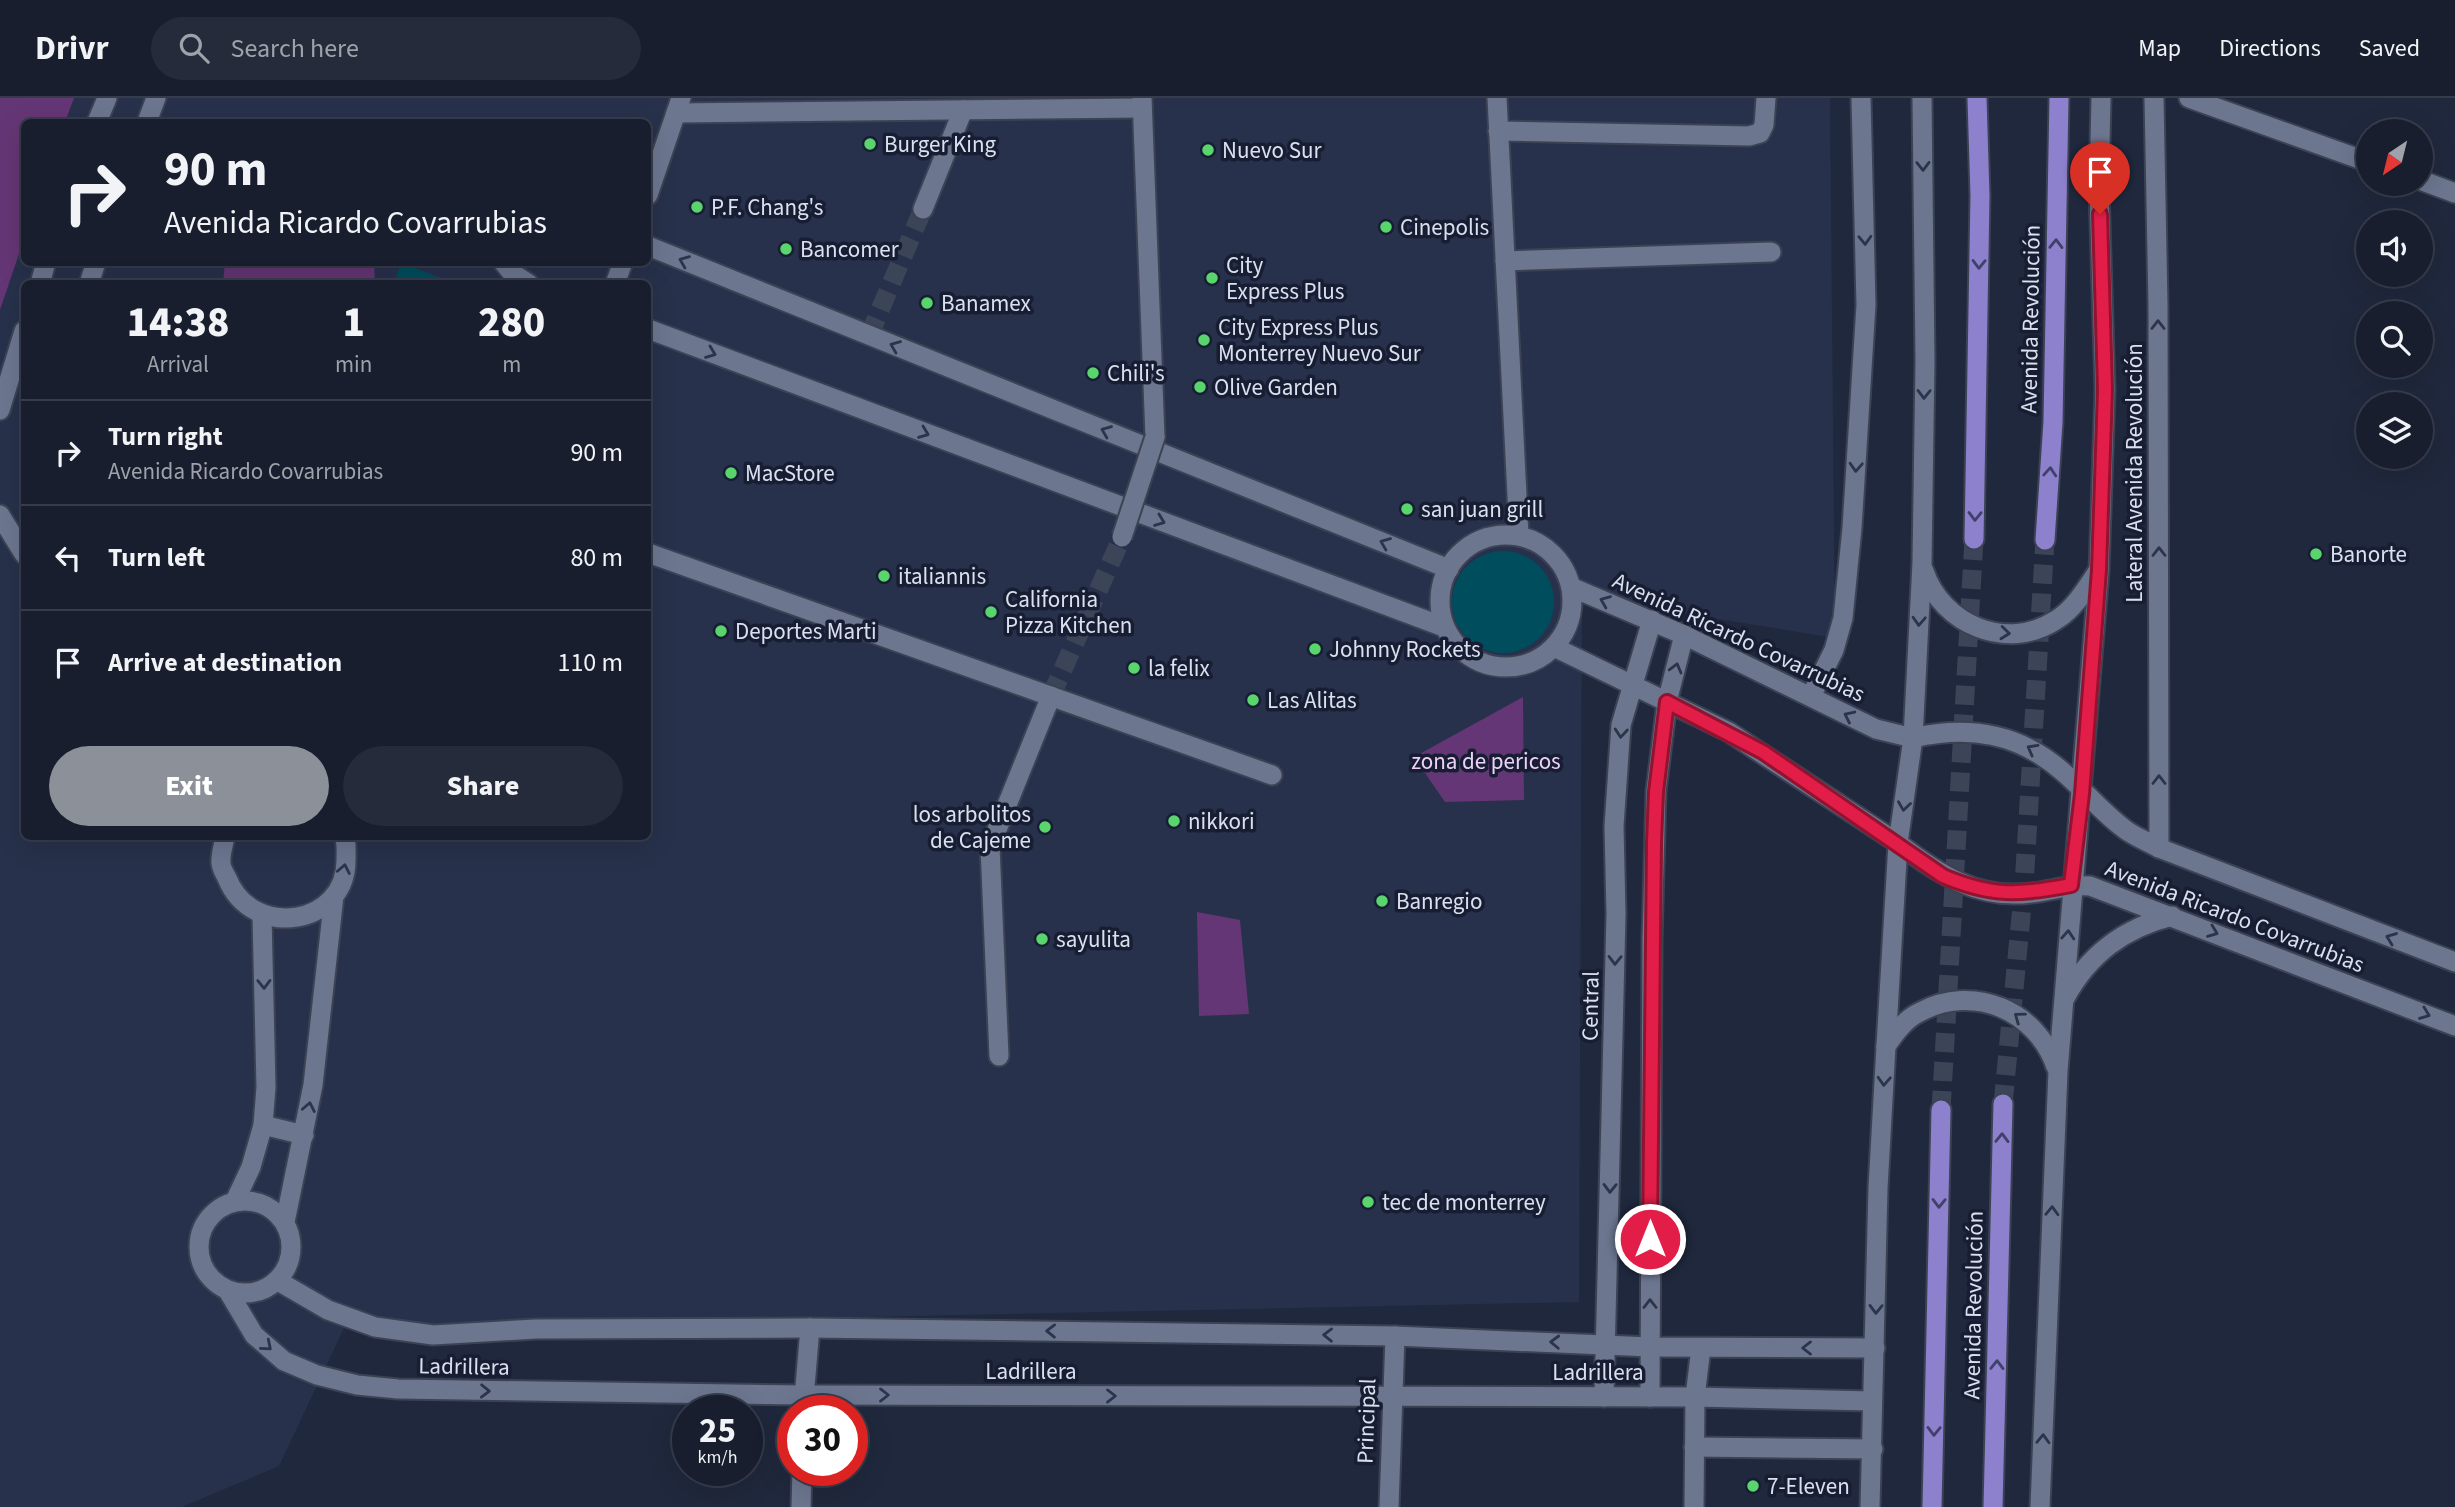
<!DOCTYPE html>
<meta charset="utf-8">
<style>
body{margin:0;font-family:"Source Sans 3",sans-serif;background:#252b3a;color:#f1f3f6;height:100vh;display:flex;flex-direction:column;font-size:26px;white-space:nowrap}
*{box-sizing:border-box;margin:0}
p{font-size:23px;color:#9fa2aa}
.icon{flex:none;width:38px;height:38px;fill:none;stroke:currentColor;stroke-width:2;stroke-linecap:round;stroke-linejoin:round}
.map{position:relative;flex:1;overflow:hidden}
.sheet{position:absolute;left:21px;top:182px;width:630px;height:560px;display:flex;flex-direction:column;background:#181e2e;border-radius:10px;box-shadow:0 7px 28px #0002,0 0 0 2px #363c4a}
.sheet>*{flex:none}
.top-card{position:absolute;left:21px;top:21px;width:630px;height:147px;border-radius:10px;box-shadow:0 7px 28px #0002,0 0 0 2px #363c4a;background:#181e2e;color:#f1f3f6;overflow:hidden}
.needle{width:46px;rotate:215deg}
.tools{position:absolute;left:2356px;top:21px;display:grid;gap:14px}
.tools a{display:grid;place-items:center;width:77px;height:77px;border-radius:50%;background:#181e2e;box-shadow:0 7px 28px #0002,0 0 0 2px #363c4a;font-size:35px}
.speed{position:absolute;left:672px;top:1297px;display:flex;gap:14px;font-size:35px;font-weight:700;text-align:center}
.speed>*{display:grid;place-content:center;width:91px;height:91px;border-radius:50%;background:#181e2e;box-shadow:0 7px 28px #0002,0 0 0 2px #363c4a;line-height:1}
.speed small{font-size:18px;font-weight:400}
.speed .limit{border:10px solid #d22;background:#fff;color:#111}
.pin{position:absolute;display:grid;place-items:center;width:60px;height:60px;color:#fff;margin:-72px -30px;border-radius:50% 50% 50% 0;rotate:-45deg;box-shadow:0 0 7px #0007}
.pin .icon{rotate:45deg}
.me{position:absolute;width:77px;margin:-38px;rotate:0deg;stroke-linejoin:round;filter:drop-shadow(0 0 5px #0008)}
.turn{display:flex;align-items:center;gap:24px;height:147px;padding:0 28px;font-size:32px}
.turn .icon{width:91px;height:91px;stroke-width:2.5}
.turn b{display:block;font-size:49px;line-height:60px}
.eta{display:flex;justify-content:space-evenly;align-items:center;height:119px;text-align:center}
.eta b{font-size:42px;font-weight:800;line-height:49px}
.primary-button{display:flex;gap:14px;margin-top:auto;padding:14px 28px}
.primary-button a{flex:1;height:80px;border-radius:42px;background:#8c9099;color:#fff;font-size:28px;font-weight:800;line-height:80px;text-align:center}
.primary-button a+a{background:#252b3a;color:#f1f3f6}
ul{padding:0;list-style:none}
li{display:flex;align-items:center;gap:21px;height:105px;padding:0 28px;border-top:2px solid #363c4a}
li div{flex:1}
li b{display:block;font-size:26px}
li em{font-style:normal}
header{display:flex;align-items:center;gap:42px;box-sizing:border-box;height:98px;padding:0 35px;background:#181e2e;border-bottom:2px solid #363c4a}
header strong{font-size:33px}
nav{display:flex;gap:38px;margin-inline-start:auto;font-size:24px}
.search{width:490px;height:63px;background:#252b3a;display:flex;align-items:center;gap:18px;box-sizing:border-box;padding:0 24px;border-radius:38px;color:#9fa2aa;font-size:26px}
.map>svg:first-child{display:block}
</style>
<header>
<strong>Drivr</strong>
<div class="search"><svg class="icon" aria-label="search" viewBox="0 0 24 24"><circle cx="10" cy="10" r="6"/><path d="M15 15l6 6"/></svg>Search here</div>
<nav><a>Map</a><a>Directions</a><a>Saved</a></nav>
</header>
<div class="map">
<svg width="2455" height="1409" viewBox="0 0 2455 1409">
<rect width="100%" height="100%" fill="#20283d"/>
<path fill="#27314b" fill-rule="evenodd" d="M0,0H1830L1835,540L1582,499L1579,1204L344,1230L279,1368L182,1409H0ZM24,24H648V164H24ZM24,186H648V738H24Z"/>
<g fill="#653675">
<path d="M0,0H74L65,24H24V141L0,212Z"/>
<path d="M225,164L374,165L375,185H223Z"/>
<path d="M1523,599L1524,702L1445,704L1414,659Z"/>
<path d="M1197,814L1240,822L1249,916L1199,918Z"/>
</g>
<g fill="#004d5e">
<path d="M401,165L444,181L442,185H394Z"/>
<circle cx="1503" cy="504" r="51"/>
</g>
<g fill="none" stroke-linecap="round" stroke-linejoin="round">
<g stroke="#3c4458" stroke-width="19" stroke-dasharray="19 10" stroke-linecap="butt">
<path d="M869,238L923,111"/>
<path d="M1051,598L1122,439"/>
</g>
<g stroke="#3c4458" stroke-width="19" stroke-dasharray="19 10" stroke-linecap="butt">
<path d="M2003,1006L2024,787L2045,442"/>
<path d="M1941,1012L1974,441"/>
</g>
<defs>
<g id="service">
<path d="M1497,0L1519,438"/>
<path d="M1498,33L1749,38L1760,35L1764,27L1766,0"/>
<path d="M1505,163L1771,154"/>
<path d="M1694,1349L1873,1351"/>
<path d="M1694,1409L1695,1299L1701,1250"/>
</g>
<g id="pedestrian">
<path d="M1142,0L1155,339"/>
<path d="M676,15L1142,10"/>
<path d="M648,97L681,0"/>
<path d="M923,111L963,12"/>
<path d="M615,186L623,164"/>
<path d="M648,455L1272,677"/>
<path d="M999,958L990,749L1051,598"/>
</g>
<g id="minor">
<path d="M2154,0L2158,208L2159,750"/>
<path d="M2189,0L2368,64"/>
<path d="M97,24L107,0"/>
<path d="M147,24L156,0"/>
<path d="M2420,82L2455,95"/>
<path d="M648,148L1449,471"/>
<path d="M503,164L512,175L529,186"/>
<path d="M40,186L46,164"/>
<path d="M89,186L96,164"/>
<path d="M648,231L1444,529"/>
<path d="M0,312L24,233"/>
<path d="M0,417L24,456"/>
<circle cx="1506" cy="503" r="66"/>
<path d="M1571,489L1684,537L1876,631L1913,640"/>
<path d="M1554,549L1729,634L1898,745"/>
<path d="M1811,598L1834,552L1843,520L1852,430L1866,207L1861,0"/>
<path d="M225,738C224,746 220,757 221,765C221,770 225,776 227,780C252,843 348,828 346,760C346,752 347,745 344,738"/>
<path d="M263,1027L304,1037"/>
<circle cx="245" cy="1149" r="46"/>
<path d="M235,1103L251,1069L263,1027L266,989L262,818"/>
<path d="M285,1124L313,987L334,798"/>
<path d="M278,1183L328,1212L375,1229L433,1237L536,1231L810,1230L1395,1238L1650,1249L1875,1250"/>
<path d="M228,1193L254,1237L284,1263L317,1277L357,1287L398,1291L804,1297L1695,1299L1872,1303"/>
<path d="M1604,1299L1616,816L1614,728L1621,627L1652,522"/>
<path d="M1650,1299L1652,842L1656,693L1667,604L1684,537"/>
<path d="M803,1312L810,1230"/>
<path d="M801,1409L802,1372"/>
<path d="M1389,1409L1395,1238"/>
</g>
<g id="tertiary">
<path d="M1924,473C1942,527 2007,554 2056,522C2074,511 2086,491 2098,473"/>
<path d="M1913,640C1969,627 2019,635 2063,674C2083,691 2100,712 2122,729C2132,738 2147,743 2159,750L2455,864"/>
<path d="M1898,745C1938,776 1978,802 2031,795C2052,793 2068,786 2090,788L2455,928"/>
<path d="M2065,900C2089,856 2124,830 2172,818"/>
<path d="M1886,948C1895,935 1905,921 1920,914C1974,885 2037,913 2056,969"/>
<path d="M1870,1409L1878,1090L1886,948L1898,745L1913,640L1922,465L1925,263L1922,0"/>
<path d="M2040,1409L2058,973L2099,473L2105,292L2099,91L2101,0"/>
</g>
<g id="primary">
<path d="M1974,441L1980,98L1977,0"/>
<path d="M2045,442L2053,324L2059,0"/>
<path d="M1932,1409L1941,1012"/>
<path d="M1993,1409L2003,1006"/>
</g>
</defs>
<use href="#service" stroke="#3c4254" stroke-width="23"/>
<use href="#pedestrian" stroke="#3c4254" stroke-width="23"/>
<use href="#minor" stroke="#3c4254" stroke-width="23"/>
<use href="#tertiary" stroke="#3c4254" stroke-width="23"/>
<use href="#primary" stroke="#3c4254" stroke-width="23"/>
<use href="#service" stroke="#6c768f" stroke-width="19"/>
<use href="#pedestrian" stroke="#6c768f" stroke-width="19"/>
<use href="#minor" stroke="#6c768f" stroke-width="19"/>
<use href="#tertiary" stroke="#6c768f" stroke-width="19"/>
<use href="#primary" stroke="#8d81ce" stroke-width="19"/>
<defs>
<path id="pedestrian-bridge" d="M1122,439L1155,339"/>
</defs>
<use href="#pedestrian-bridge" stroke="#3c4254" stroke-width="23" stroke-linecap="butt"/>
<use href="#pedestrian-bridge" stroke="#6c768f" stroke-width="19"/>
</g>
<defs><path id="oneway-chevron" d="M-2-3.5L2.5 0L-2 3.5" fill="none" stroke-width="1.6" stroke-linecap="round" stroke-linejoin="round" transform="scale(1.75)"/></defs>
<g stroke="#2c344a">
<use href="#oneway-chevron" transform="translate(1923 68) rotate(89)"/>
<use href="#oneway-chevron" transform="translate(1865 142) rotate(88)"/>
<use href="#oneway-chevron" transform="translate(684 163) rotate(-158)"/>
<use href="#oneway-chevron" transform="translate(2158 227) rotate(-90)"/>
<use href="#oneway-chevron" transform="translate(895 248) rotate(-158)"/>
<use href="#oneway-chevron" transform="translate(711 255) rotate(21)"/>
<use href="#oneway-chevron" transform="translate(1924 296) rotate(91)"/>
<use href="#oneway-chevron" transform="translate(1106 333) rotate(-158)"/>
<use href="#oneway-chevron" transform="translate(924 335) rotate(21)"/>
<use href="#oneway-chevron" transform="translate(1856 369) rotate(93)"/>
<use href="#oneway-chevron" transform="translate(1160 423) rotate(21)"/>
<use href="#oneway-chevron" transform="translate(1385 445) rotate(-158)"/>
<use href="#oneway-chevron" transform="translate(2159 454) rotate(-90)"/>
<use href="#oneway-chevron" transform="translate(1605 503) rotate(-158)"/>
<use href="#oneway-chevron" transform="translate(1919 523) rotate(93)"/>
<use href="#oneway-chevron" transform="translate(2005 535) rotate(6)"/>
<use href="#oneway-chevron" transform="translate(1676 570) rotate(-75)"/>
<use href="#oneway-chevron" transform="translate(1849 618) rotate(-154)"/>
<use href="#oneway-chevron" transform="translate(1621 635) rotate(95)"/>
<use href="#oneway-chevron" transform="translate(2032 651) rotate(-151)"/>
<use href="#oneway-chevron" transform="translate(2159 682) rotate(-90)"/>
<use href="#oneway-chevron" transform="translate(1904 708) rotate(98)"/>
<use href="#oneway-chevron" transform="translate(344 771) rotate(-79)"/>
<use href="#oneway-chevron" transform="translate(2213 834) rotate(21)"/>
<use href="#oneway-chevron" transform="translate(2068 837) rotate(-86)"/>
<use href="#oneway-chevron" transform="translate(2391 840) rotate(-159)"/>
<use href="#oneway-chevron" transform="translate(1615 862) rotate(91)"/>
<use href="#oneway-chevron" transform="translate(264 886) rotate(89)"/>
<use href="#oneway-chevron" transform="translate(2425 916) rotate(21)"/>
<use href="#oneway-chevron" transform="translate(2019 919) rotate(-144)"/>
<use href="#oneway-chevron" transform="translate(1884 983) rotate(93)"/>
<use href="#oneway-chevron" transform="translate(309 1009) rotate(-79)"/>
<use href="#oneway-chevron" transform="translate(1610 1090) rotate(91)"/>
<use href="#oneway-chevron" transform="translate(2052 1113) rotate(-88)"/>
<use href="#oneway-chevron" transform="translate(1650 1206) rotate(-90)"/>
<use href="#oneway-chevron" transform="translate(1876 1211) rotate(91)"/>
<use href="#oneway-chevron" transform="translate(1051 1233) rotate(-179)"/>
<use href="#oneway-chevron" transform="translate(1328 1237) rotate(-179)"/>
<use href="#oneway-chevron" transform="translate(1555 1244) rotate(-178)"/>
<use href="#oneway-chevron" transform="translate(267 1248) rotate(40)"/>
<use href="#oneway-chevron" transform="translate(1807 1250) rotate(-180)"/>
<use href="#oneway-chevron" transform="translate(485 1293) rotate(1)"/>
<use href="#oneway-chevron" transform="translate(884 1297)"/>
<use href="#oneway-chevron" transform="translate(1111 1298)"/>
<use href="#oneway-chevron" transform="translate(2043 1341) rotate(-88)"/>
</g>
<g stroke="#404169">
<use href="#oneway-chevron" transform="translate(2056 146) rotate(-89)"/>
<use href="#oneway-chevron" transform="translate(1979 166) rotate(91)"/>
<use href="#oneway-chevron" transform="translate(2050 374) rotate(-86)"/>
<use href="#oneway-chevron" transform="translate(1975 418) rotate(91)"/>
<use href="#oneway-chevron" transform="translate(2002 1040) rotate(-89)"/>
<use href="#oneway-chevron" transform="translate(1939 1105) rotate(91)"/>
<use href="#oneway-chevron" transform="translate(1997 1267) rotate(-89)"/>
<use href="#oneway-chevron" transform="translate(1934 1333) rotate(91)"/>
</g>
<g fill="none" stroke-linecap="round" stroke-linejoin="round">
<defs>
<path id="route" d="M1650,1141L1654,744L1656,694L1667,604L1763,654L1943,778C1992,799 2020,797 2071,787L2082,696L2099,472L2105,292L2100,116"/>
</defs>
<use href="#route" stroke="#92132f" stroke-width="18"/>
<use href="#route" stroke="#e11d48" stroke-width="12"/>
</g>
<g fill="#5ad56e" stroke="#171e33" stroke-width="2.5">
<circle cx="870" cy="46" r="7"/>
<circle cx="1208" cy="52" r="7"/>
<circle cx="697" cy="109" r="7"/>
<circle cx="1386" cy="129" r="7"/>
<circle cx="786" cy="151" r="7"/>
<circle cx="1212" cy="180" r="7"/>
<circle cx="927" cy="205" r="7"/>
<circle cx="1204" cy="242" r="7"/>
<circle cx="1093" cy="275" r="7"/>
<circle cx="1200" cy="289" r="7"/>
<circle cx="731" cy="375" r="7"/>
<circle cx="1407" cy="411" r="7"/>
<circle cx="2316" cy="456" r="7"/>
<circle cx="884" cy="478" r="7"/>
<circle cx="991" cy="514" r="7"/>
<circle cx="721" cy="533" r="7"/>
<circle cx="1315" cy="551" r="7"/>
<circle cx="1134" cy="570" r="7"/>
<circle cx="1253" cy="602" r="7"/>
<circle cx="1174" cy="723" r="7"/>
<circle cx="1045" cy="729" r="7"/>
<circle cx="1382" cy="803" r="7"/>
<circle cx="1042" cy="841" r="7"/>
<circle cx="1368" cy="1104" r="7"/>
<circle cx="1753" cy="1388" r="7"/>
</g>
<g text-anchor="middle" stroke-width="7" stroke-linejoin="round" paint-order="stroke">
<g font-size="23" fill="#dae0ee" stroke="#171e33" text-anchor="start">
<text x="884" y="54">Burger King</text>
<text x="1222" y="60">Nuevo Sur</text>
<text x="711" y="117">P.F. Chang's</text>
<text x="1400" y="137">Cinepolis</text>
<text x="800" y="159">Bancomer</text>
<text x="1226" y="175">City<tspan x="1226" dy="26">Express Plus</tspan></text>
<text x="941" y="213">Banamex</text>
<text x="1218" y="237">City Express Plus<tspan x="1218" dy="26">Monterrey Nuevo Sur</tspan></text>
<text x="1107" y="283">Chili's</text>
<text x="1214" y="297">Olive Garden</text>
<text x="745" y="383">MacStore</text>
<text x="1421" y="419">san juan grill</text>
<text x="2330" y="464">Banorte</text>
<text x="898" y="486">italiannis</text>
<text x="1005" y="509">California<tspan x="1005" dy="26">Pizza Kitchen</tspan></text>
<text x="735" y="541">Deportes Marti</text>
<text x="1329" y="559">Johnny Rockets</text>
<text x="1148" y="578">la felix</text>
<text x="1267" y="610">Las Alitas</text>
<text x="1031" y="724" text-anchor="end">los arbolitos<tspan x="1031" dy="26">de Cajeme</tspan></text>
<text x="1188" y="731">nikkori</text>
<text x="1396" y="811">Banregio</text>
<text x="1056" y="849">sayulita</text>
<text x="1382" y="1112">tec de monterrey</text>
<text x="1767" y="1396">7-Eleven</text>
</g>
<g font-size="23" fill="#dae0ee" stroke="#171e33">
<text transform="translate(2030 221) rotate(-89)" y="8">Avenida Revolución</text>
<text transform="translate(2134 375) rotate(-90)" y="8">Lateral Avenida Revolución</text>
<text transform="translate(1739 539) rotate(25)" y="8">Avenida Ricardo Covarrubias</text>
<text transform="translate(2235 818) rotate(21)" y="8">Avenida Ricardo Covarrubias</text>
<text transform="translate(1590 908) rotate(-89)" y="8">Central</text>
<text transform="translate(1973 1207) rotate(-89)" y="8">Avenida Revolución</text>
<text transform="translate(464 1268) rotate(1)" y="8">Ladrillera</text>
<text x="1031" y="1281">Ladrillera</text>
<text x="1598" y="1282">Ladrillera</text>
<text transform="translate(1366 1323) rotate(-88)" y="8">Principal</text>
</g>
<g font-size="23" fill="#edd1f7" stroke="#171e33">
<text x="1486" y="671">zona de pericos</text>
</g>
</g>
</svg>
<div class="tools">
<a><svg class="needle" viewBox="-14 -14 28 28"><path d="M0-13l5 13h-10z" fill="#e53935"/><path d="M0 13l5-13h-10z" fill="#9fa2aa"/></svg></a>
<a><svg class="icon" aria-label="sound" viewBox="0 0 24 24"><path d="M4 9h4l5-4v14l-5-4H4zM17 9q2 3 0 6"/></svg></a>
<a><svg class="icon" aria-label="search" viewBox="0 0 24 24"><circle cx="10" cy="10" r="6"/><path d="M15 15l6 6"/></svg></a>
<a><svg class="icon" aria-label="layers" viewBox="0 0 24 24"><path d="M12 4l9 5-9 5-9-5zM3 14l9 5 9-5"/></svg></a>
</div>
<div class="speed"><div>25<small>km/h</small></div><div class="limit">30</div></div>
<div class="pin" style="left:2100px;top:116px;background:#d93025"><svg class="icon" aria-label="arrive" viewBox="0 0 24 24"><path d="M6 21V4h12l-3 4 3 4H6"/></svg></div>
<svg class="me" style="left:1650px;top:1141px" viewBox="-20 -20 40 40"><circle r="17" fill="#e11d48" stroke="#fff" stroke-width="3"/><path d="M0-11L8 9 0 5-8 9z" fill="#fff"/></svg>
<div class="top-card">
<div class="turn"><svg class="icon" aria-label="right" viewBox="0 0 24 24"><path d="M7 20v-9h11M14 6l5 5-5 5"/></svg><div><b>90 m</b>Avenida Ricardo Covarrubias</div></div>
</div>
<section class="sheet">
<div class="eta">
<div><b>14:38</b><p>Arrival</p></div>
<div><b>1</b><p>min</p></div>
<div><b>280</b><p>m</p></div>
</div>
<ul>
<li><svg class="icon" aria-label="right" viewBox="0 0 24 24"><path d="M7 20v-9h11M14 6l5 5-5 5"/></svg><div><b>Turn right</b><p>Avenida Ricardo Covarrubias</p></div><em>90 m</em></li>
<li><svg class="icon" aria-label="left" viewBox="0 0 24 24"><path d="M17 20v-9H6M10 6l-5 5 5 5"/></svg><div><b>Turn left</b></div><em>80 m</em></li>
<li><svg class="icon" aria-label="arrive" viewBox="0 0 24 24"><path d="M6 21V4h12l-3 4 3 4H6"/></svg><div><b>Arrive at destination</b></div><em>110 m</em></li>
</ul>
<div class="primary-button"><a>Exit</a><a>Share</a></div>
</section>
</div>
